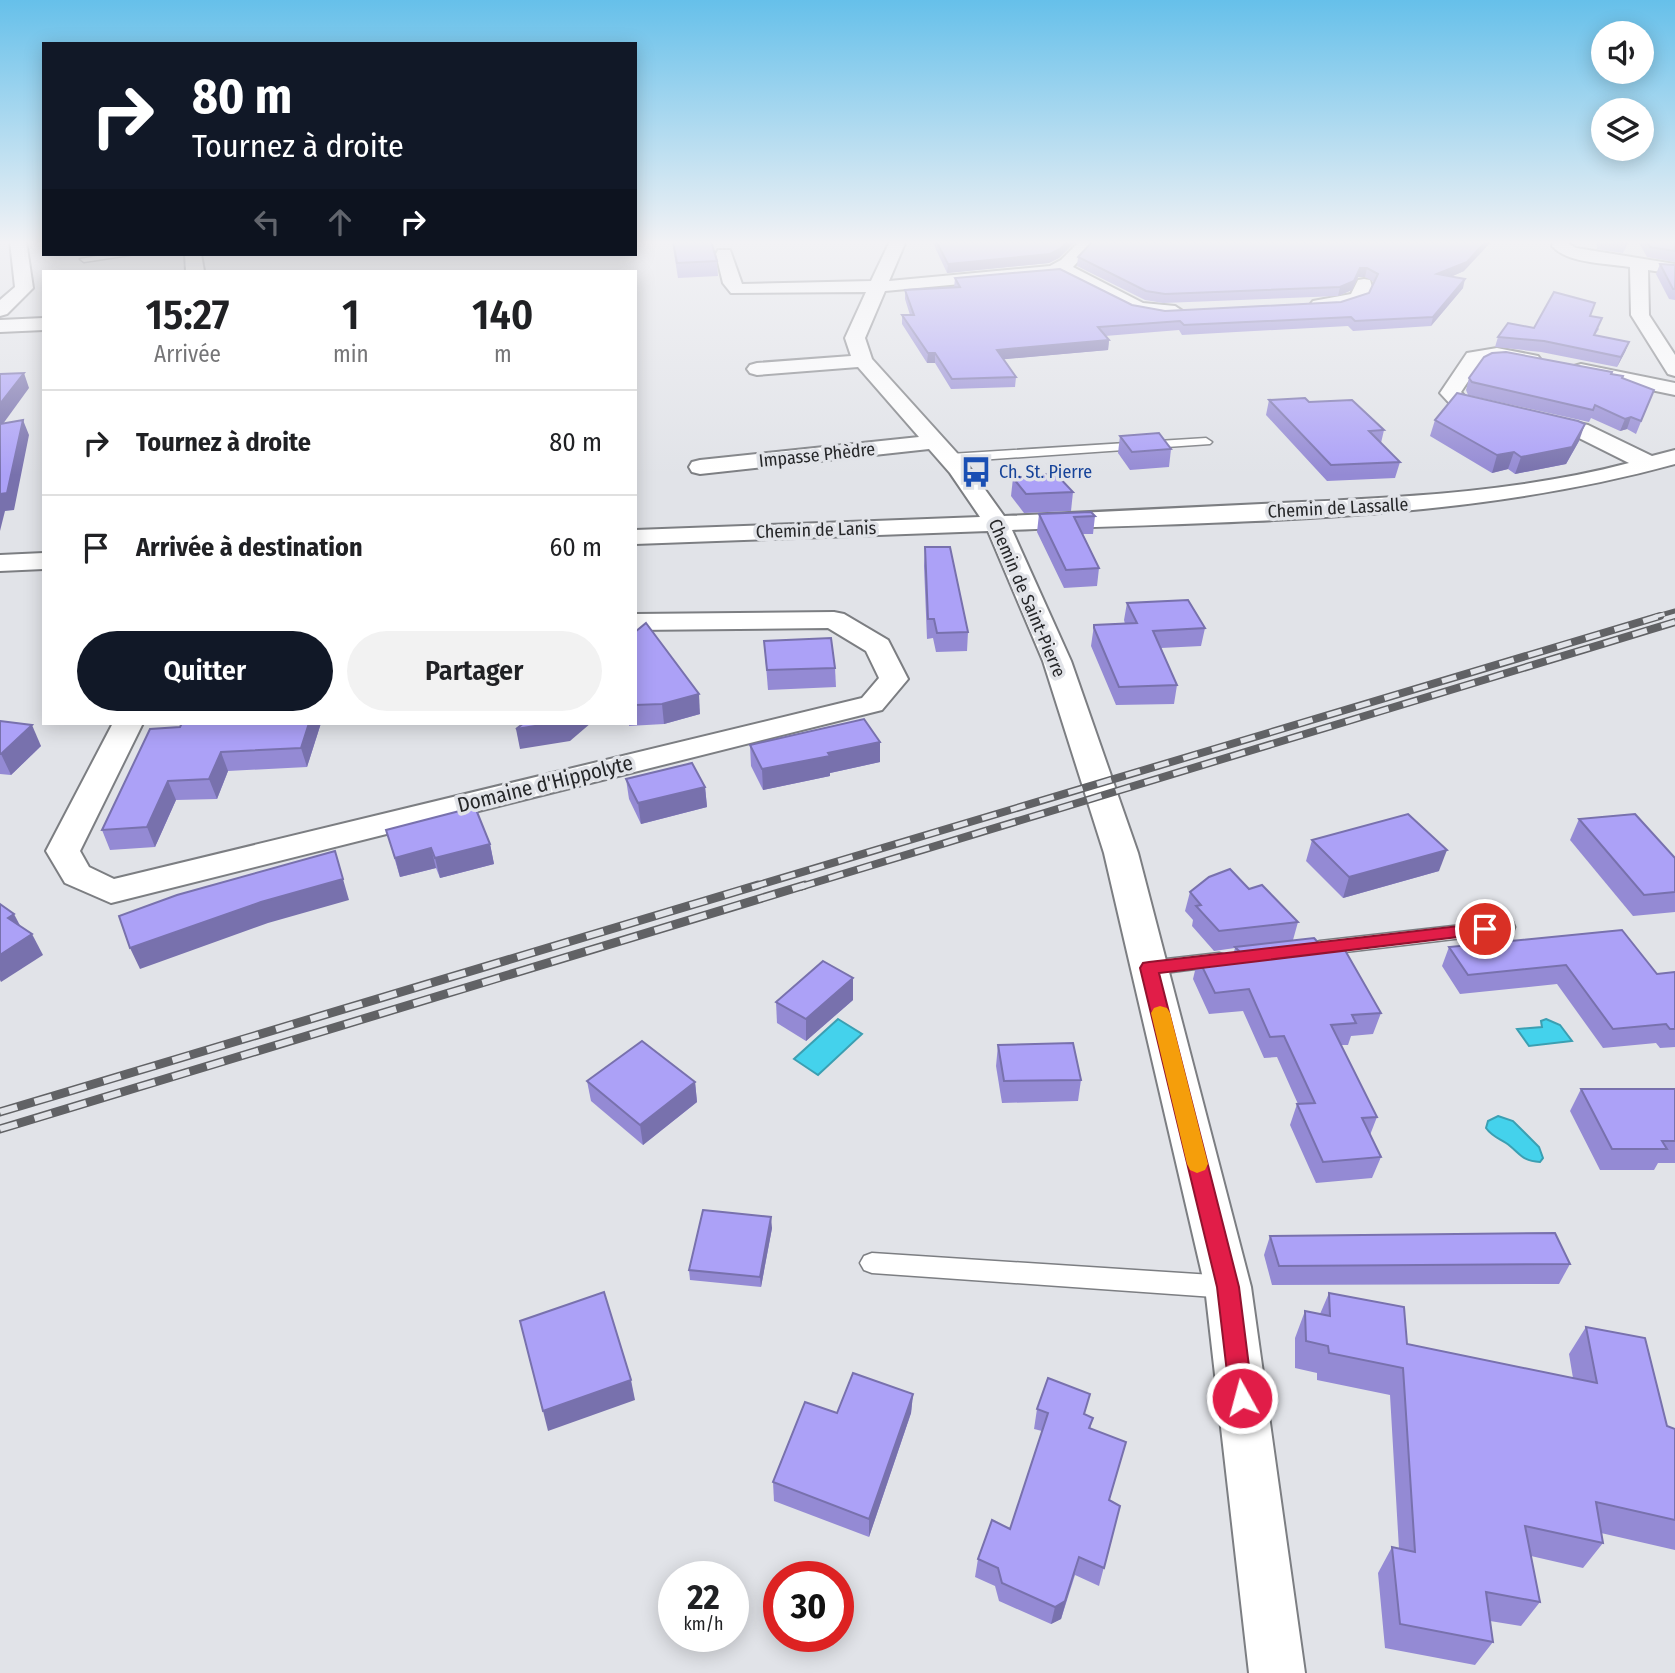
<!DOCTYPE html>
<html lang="fr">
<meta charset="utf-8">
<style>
body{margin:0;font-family:"Fira Sans Condensed",sans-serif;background:#f2f2f2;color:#202124;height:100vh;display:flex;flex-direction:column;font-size:26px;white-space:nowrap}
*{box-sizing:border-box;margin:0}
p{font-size:23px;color:#757577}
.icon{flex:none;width:38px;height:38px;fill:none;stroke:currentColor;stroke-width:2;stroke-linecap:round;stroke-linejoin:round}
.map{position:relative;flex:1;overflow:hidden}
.sheet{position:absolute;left:42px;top:270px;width:595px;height:455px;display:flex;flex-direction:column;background:#fff;border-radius:0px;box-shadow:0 4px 18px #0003}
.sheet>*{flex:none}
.guide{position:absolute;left:42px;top:42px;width:595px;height:214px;border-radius:0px;box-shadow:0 4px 18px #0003;background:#111827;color:#fff;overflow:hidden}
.tools{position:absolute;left:1591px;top:21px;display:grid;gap:14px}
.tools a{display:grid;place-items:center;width:63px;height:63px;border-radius:50%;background:#fff;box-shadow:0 4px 18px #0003;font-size:35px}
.speed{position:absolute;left:658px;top:1561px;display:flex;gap:14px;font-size:35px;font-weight:700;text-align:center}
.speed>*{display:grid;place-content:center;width:91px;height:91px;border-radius:50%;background:#fff;box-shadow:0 4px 18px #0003;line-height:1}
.speed small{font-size:18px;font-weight:400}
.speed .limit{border:10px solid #d22;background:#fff;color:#111}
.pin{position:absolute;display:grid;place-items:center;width:60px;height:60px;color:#fff;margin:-30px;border:4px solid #fff;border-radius:50%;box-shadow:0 2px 7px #0007}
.me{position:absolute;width:77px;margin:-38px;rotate:353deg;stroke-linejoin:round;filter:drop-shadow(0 0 5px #0008)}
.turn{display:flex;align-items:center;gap:24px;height:147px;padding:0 35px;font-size:32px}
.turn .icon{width:91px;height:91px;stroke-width:2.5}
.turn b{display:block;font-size:49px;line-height:60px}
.lanes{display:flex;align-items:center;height:66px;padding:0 35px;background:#0003;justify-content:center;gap:35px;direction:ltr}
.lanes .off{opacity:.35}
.eta{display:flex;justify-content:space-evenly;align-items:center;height:119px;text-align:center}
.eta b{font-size:42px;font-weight:600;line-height:49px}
.primary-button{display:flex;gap:14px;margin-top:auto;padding:14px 35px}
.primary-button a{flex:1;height:80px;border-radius:42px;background:#111827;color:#fff;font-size:28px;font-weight:600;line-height:80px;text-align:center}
.primary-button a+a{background:#f2f2f2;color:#202124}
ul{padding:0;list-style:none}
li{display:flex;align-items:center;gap:21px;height:105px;padding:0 35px;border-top:2px solid #e0e0e0}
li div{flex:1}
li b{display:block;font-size:26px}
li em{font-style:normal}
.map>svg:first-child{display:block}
</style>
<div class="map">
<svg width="1675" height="1673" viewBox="0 0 1675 1673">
<rect width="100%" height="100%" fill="#e1e3e8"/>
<g fill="#44d2ec" stroke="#3b9fb2" stroke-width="2">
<path d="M838,1019L862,1034L818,1075L794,1059Z"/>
<path d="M1546,1019L1560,1025L1572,1041L1529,1046L1517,1029L1542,1027L1541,1021Z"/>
<path d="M1498,1116L1513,1121L1539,1147L1543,1158L1540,1162C1523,1161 1521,1155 1510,1146C1502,1139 1493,1138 1486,1128L1488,1121Z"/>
</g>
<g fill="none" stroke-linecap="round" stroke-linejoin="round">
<defs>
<g id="lane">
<path d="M109,254H136L84,262L80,259Z"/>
<path d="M1206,438L1212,442L1210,444L950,462L944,458L950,454Z"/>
<path d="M1506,920L1513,922L1515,927L1513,932L1320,955L1313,953L1310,948L1313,943L1320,941Z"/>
<path d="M1219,953L1226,955L1229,960L1226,965L1149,975L1142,973L1139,968L1142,963L1149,961Z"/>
<path d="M872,1253L1228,1276L1237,1279L1240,1287L1237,1295L1228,1298L872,1273L864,1270L860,1263L864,1256Z"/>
</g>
<g id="street">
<path d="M10,241H26L33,288L7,314L0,316V300L15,287Z"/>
<path d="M890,241H906L889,281L1050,266L1061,260L1080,241H1097L1073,267L1143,303L1175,306L1184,312L1175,318L1132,312L1060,275L885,291L865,338L872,359L966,463L1004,516C1103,512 1202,507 1302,502C1411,497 1523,491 1629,463L1573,435L1452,406L1440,393L1467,353L1497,348L1538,356L1541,360L1538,364C1521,368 1500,360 1481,362L1461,392L1466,398L1588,425L1652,456L1675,450V464C1460,523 1233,521 1012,530L1071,661L1138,853L1251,1287L1305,1673H1249L1205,1287L1104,853L1043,661L988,531L635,544V530L980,517L950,473L929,449L700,474L692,472L689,467L692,462L700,460L919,437L858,367L757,375L750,373L747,369L750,365L757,363L851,356L845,338L866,292L731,293L723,283L716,254L718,250H730L742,284L871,281Z"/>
<path d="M1554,241H1570L1569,244L1576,248L1675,264V274L1648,270L1649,315L1675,355V376L1668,374L1631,315L1630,267C1607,263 1568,264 1552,246Z"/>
<path d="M185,254H201L204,271H186Z"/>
<path d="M1364,279L1370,280L1373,290L1363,303L1319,310L1310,305L1313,301L1351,294L1358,280Z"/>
<path d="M44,318V330L0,332V320Z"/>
<path d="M1581,364L1675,383V395L1574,374L1571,370L1574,366Z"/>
<path d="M44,553V569L0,571V555Z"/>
<path d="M834,612L844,614L888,640L908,679L882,710L111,903L65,883L46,851L113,723H143L80,851L89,867L114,879L862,698L879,678L866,651L828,628L635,630V614Z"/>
</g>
</defs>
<use href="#lane" stroke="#7c7e82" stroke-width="3"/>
<use href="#street" stroke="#7c7e82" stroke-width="4"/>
<use href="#lane" fill="#fff" fill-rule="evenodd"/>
<use href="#street" fill="#fff" fill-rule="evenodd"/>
<defs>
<path id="rail-far2" d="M1654,617L1675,611"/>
<g id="rail-far1">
<path d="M752,887L1660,616"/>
<path d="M800,887L1675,622"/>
</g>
<g id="rail">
<path d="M0,1112L758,885"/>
<path d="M0,1129L805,885"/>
</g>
</defs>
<use href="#rail-far2" stroke="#616265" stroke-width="5"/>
<use href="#rail-far1" stroke="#616265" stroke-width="8"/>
<use href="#rail" stroke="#616265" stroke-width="9"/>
<use href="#rail-far2" stroke="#e1e3e8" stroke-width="3.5" stroke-dasharray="11" stroke-linecap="butt"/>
<use href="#rail-far1" stroke="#e1e3e8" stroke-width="5" stroke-dasharray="15" stroke-linecap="butt"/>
<use href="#rail" stroke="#e1e3e8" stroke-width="6" stroke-dasharray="18" stroke-linecap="butt"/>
</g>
<g fill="#948ad4">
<path d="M672,241H711L717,261L718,276L678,278Z"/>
<path d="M932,241H1076L1059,258L1049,263L947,273Z"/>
<path d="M1597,241H1629L1623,253L1597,249Z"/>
<path d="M1638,241H1675V262L1647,257Z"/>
<path d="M1078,257L1464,271L1450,277L1463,288L1431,326L1353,331L1348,326L1182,335L1179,330L1105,336L1109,340L1108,350L1003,359L1016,377L1015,387L951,389L935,363H927L902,324V315H910L905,299V290L954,288L955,278L1132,305L1165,311L1341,302L1369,293L1374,282L1365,277H1358L1352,290L1338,296L1163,303L1145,300L1077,266Z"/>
<path d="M1660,264L1675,265V300L1669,299L1656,274Z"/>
<path d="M1590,316L1599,329L1595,335L1629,342L1625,352L1617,367L1541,352L1495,347L1498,337L1534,328Z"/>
<path d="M1611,374L1622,378L1649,402L1636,434L1627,429L1620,431L1591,418L1589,422L1468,395L1466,390L1469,378Z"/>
<path d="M1269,400L1309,402L1384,430L1381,443L1400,462L1395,478L1327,481L1266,415Z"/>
<path d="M1435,420L1579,441L1566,464L1515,474L1508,469L1492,473L1430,436Z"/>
<path d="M1120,436L1171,449L1169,467L1130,470L1118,453Z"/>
<path d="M1013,478L1073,492L1071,511L1024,513L1011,496Z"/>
<path d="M1039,514L1095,516L1093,534H1083L1099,568L1097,586L1064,588L1037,532Z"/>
<path d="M925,547L968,632L967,651L936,652L933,638L927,639L924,566Z"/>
<path d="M1127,603L1205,628L1201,646L1161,648L1177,685L1174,704L1116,705L1091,646L1094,625L1125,624L1124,620Z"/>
<path d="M635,632L700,714L664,724L629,726V723H635Z"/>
<path d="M764,641L835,668L836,687L768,690Z"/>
<path d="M0,721L41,746L11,775L0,774Z"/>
<path d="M182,723H321L307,767L228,771L217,799L176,800L155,847L110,850L102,830L180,727Z"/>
<path d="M750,745L880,762L830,773V776L763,790L751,766Z"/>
<path d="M626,779L705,787L707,807L641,824L629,799Z"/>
<path d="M1579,819L1675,858V912L1633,916L1570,840Z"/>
<path d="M386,830L490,844L494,864L440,878L436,868L400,877Z"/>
<path d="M1312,840L1439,871L1343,898L1306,861Z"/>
<path d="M1249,889L1298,922L1293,940L1381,1013L1373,1034L1351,1036L1348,1045H1341L1377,1117L1370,1135L1381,1157L1372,1178L1316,1183L1290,1125L1297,1104H1298L1277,1057L1264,1058L1243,1011L1209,1014L1193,979L1198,958L1233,955L1235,948L1214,951L1192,926L1193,920L1185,911L1190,892Z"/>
<path d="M1449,947L1657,974L1675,972V1047L1660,1048L1656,1043L1603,1048L1557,984L1460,994L1442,966Z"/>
<path d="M853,1000L806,1041L777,1023L776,1002Z"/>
<path d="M998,1045L1081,1080L1078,1101L1002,1103L996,1066Z"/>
<path d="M587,1081L695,1082L697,1102L643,1145L591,1101Z"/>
<path d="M1581,1089H1675V1163H1658L1654,1170H1600L1570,1111Z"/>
<path d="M772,1228L761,1287L690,1280L689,1270Z"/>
<path d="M1270,1236L1570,1264L1559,1284L1272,1285L1264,1255Z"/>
<path d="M1329,1293L1407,1344L1573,1378L1569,1354L1586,1327L1667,1426L1675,1429V1550L1601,1533L1603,1543L1583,1568L1531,1556L1540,1602L1521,1626L1490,1621L1493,1642L1475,1665L1385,1648L1378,1573L1392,1547L1399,1549L1390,1395L1317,1380V1373L1295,1368V1338L1305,1311L1320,1314Z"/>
<path d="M913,1394L911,1413L869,1537L774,1501L773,1482L837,1413Z"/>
<path d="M1037,1409L1085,1414L1093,1418L1090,1429L1126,1442L1109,1500L1120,1506L1099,1586L1075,1575L1061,1619L1051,1624L999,1601L995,1586L975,1577L978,1559L1010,1529L1042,1431L1034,1429Z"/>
</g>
<g fill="#7871ad">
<path d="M1068,241H1076L1059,258L1049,263L947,273L948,264Z"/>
<path d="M1486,241H1492L1464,271L1435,284L1437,274Z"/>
<path d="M1360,268H1367L1365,277H1358L1352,290L1338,296L1340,287Z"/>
<path d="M1465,279L1463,288L1431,326L1433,317Z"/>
<path d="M1109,340L1108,350L996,360L997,350Z"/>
<path d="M1629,342L1625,352L1617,367L1621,357Z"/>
<path d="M928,353H935V363H927Z"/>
<path d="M24,373L29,388L0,428V404Z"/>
<path d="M1631,417L1627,429L1620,431L1625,419Z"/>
<path d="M23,420L29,435L14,510L5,511L0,531V494Z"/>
<path d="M1585,424L1579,441L1566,464L1515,474L1521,457Z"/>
<path d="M1514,452L1508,469L1492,473L1497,455Z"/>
<path d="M699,694L700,714L664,724L662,704Z"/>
<path d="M309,723H321L307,767L301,748Z"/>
<path d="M554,723H591L570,741L520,749L516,729Z"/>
<path d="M32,725L41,746L11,775L1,754Z"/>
<path d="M880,742V762L830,773V776L763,790L762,769L828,753Z"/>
<path d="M221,752L228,771L217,799L209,779Z"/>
<path d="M168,781L176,800L155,847L147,827Z"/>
<path d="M705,787L707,807L641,824L638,803Z"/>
<path d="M490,844L494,864L440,878L435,858Z"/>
<path d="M431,848L436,868L400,877L395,858Z"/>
<path d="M1447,850L1439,871L1343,898L1349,877Z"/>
<path d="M335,851L349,900L268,923L140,969L130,948Z"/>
<path d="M14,914L25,935L8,918Z"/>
<path d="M32,934L43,955L1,982L0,980V955Z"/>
<path d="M853,978V1000L806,1041V1019Z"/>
<path d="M695,1082L697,1102L643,1145L640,1125Z"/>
<path d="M771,1217L772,1228L761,1287L760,1277Z"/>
<path d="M631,1380L635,1400L548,1431L543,1411Z"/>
<path d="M913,1394L911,1413L869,1537V1519Z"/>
<path d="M1079,1557L1061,1619L1051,1624L1055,1607Z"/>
</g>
<g fill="#aca1f7" stroke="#7871ad" stroke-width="2">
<path d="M673,241H711L717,261L677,263Z"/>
<path d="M936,241H1068L1060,249L1050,254L948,264Z"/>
<path d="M1093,241H1486L1467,262L1437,274L1465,279L1433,317L1355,321L1351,317L1184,325L1180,321L1098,327L1109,340L997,350L1016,377L952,379L935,353H928L902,315H914L905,290L960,287L955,278L1060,269L1132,305L1165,311L1341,302L1369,293L1378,274L1367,268H1360L1354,281L1340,287L1165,294L1146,291L1078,257Z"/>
<path d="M1613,241H1627L1626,243Z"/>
<path d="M1647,241H1675V251L1650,247Z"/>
<path d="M1660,264L1675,265V289H1673Z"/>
<path d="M1554,292L1595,303L1590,316L1602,318L1594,335L1629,342L1621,357L1544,341L1498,337L1508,323L1534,328Z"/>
<path d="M1506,352L1612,372L1611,374L1623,376L1622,378L1654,390L1641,421L1631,417L1625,419L1595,405L1593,410L1472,382L1469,378L1484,357L1492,353Z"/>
<path d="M24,373L0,404V374Z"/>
<path d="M1457,393L1578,421L1585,424L1572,447L1521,457L1514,452L1497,455L1435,420Z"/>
<path d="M1305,398L1309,402L1352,400L1384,430L1369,431L1400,462L1331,465L1269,400Z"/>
<path d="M23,420L7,493L0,494V424Z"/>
<path d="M1159,433L1171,449L1132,452L1120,436Z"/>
<path d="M1055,473L1073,492L1026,494L1013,478Z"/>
<path d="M1091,512L1095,516L1074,517L1099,568L1066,570L1039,514Z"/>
<path d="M925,547H950L968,632L937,633L934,619H928Z"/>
<path d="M1188,600L1205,628L1153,631L1177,685L1119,687L1094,628V625L1137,623L1127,603Z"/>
<path d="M646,623L699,694L662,704L635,705V632Z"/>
<path d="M831,638L835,668L767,670L764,641Z"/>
<path d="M864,719L880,742L828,753L830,756L762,769L750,745Z"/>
<path d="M0,721L32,725L1,754H0Z"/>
<path d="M182,723H309L301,748L221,752L209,779L168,781L147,827L102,830L150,729L180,727Z"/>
<path d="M524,723H554L516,729Z"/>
<path d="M692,763L705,787L638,803L626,779Z"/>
<path d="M475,807L490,844L435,858L431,848L395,858L386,830Z"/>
<path d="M1408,814L1447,850L1349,877L1312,840Z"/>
<path d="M1635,814L1675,858V892L1644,895L1579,819Z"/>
<path d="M335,851L343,879L261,902L130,948L119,916L177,895Z"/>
<path d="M1230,869L1249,889L1262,885L1298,922L1219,931L1196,906L1201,905L1190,892L1209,877Z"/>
<path d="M0,904L14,914L8,918L32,934L0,955Z"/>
<path d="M1622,930L1657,974L1675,972V1029H1670L1666,1024L1613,1029L1566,965L1468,975L1449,947Z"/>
<path d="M1314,938L1322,947L1342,945L1381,1013L1352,1015L1356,1023L1331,1025L1377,1117L1362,1118L1381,1157L1323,1162L1297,1104L1315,1103L1284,1036L1270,1037L1249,989L1215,993L1198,958L1242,954L1235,947Z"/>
<path d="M823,961L853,978L806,1019L776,1002Z"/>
<path d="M642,1041L695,1082L640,1125L587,1081Z"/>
<path d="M1073,1043L1081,1080L1004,1081L998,1045Z"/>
<path d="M1581,1089H1675V1141H1662L1667,1149H1612Z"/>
<path d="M703,1210L771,1217L760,1277L689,1270Z"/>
<path d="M1555,1233L1570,1264L1279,1266L1270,1236Z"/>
<path d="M604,1292L631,1380L543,1411L520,1321Z"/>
<path d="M1329,1293L1404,1307L1407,1344L1597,1383L1586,1327L1645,1338L1667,1426L1675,1429V1520L1596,1502L1603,1543L1525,1526L1540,1602L1486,1592L1493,1642L1400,1624L1392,1547L1415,1552L1403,1368L1329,1353L1328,1346L1306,1341L1305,1311L1330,1316Z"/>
<path d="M853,1373L913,1394L869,1519L773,1482L805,1402L837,1413Z"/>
<path d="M1048,1378L1090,1394L1084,1414L1093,1418L1089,1428L1126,1442L1109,1500L1120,1506L1104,1568L1079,1557L1065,1601L1055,1607L1002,1583L998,1568L978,1559L992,1520L1010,1529L1048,1413L1037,1409Z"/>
</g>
<linearGradient id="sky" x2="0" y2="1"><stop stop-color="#66c0ea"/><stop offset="0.51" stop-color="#f2f2f5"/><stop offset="1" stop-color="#f2f2f5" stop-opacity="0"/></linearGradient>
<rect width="1675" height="475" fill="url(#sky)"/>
<path fill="#e11d48" stroke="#92132f" stroke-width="2" d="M1485,923L1491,925L1494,929L1491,933L1159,973L1239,1287L1253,1398L1250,1405L1242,1409L1233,1405L1230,1398L1217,1287L1140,968L1143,963L1149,962Z"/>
<path fill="#f59e0b" d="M1160,1006L1167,1008L1170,1013L1208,1164L1205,1170L1197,1173L1190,1170L1187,1164L1151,1013L1154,1008Z"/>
<defs>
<symbol id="bus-bare" viewBox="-9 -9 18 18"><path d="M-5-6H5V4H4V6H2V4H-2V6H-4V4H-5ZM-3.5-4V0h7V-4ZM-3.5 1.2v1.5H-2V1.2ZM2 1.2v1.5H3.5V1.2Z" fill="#1a4fb4" stroke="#e1e3e8" stroke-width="2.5" paint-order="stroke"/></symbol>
</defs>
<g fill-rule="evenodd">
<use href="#bus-bare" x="954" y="450" width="44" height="44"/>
</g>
<g text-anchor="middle" stroke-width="7" stroke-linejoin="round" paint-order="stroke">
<g font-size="18" fill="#262729" stroke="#e1e3e8">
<text transform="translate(817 455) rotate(-6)" y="6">Impasse Phèdre</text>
<text transform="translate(1338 508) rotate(-3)" y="6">Chemin de Lassalle</text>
<text transform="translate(816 530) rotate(-2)" y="6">Chemin de Lanis</text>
<text transform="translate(1027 598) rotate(67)" y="6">Chemin de Saint-Pierre</text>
</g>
<g font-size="18" fill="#164399" stroke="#e1e3e8" text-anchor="start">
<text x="999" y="478">Ch. St. Pierre</text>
</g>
<g font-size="21" fill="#262729" stroke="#e1e3e8">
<text transform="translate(545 784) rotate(-14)" y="7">Domaine d'Hippolyte</text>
</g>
</g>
</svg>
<div class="tools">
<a><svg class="icon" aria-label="sound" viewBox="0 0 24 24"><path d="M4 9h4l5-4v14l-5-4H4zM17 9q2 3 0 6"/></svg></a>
<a><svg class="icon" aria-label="layers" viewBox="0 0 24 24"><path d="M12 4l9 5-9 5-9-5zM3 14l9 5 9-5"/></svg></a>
</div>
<div class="speed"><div>22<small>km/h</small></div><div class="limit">30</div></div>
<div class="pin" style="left:1485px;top:929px;background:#d93025"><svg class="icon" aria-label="arrive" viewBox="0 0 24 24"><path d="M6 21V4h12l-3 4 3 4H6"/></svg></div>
<svg class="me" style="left:1242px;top:1398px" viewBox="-20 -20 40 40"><circle r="17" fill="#e11d48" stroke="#fff" stroke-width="3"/><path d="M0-11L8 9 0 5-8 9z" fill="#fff"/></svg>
<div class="guide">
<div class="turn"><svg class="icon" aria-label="right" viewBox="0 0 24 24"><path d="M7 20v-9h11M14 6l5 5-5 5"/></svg><div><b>80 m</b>Tournez à droite</div></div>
<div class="lanes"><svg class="icon off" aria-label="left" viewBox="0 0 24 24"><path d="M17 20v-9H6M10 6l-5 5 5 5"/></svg><svg class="icon off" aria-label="ahead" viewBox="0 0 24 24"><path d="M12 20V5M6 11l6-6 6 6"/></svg><svg class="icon" aria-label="right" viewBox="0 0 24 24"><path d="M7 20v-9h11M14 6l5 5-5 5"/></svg></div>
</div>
<section class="sheet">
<div class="eta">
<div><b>15:27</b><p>Arrivée</p></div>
<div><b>1</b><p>min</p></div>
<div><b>140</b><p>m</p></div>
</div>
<ul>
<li><svg class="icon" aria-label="right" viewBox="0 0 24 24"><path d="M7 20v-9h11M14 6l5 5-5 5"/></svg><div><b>Tournez à droite</b></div><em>80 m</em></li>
<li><svg class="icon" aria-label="arrive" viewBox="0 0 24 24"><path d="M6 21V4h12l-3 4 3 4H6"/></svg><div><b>Arrivée à destination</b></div><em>60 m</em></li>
</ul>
<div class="primary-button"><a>Quitter</a><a>Partager</a></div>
</section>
</div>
